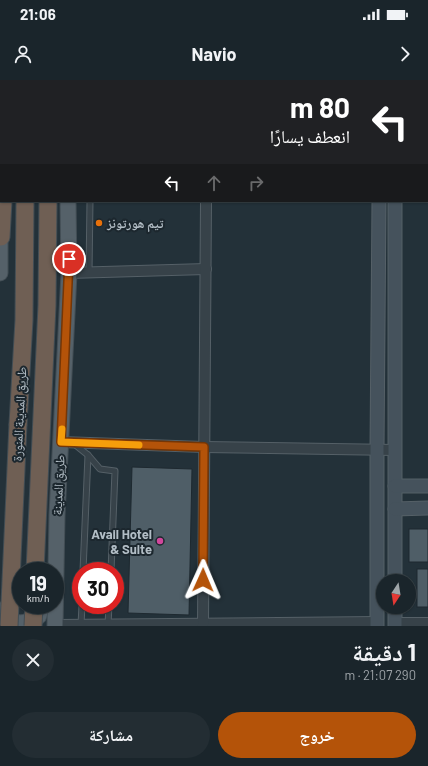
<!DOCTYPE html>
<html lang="ar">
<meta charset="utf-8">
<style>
body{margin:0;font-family:Barlow,"Noto Naskh Arabic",sans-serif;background:#232d33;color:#f1f3f6;direction:rtl;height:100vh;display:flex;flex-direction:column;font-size:15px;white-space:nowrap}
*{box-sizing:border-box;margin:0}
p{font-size:13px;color:#9fa5a9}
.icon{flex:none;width:22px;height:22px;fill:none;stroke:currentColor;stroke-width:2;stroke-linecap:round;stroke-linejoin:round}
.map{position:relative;height:546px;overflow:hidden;direction:ltr}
.drawer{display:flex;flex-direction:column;background:#1a252b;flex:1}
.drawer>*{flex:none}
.hud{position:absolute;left:0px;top:0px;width:428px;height:122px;box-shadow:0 1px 3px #0004,0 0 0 1px #384247;direction:rtl;background:#202124;color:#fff;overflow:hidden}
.needle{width:26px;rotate:192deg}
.controls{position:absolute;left:376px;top:494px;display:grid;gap:8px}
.controls a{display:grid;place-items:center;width:40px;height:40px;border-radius:50%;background:#1a252b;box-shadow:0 1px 3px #0004,0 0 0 1px #384247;font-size:20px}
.speed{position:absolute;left:12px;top:482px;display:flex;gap:8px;font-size:20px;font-weight:700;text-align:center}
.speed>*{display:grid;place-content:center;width:52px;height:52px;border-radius:50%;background:#1a252b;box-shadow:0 1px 3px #0004,0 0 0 1px #384247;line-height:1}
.speed small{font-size:10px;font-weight:400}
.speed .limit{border:6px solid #d22;background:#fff;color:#111}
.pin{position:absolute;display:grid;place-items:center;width:34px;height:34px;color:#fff;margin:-17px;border:2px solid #fff;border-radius:50%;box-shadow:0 1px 4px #0007}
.me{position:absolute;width:44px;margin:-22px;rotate:1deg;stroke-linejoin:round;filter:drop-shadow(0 0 3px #0008)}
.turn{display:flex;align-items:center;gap:14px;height:84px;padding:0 12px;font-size:18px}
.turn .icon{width:52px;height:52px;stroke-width:2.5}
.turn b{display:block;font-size:28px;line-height:34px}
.lanes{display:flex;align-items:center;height:38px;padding:0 12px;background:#0003;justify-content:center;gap:20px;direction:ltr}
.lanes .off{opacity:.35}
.round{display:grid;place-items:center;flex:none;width:42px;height:42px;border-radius:21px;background:#232d33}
.summary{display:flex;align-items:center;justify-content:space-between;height:68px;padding:0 12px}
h1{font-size:24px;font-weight:700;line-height:30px}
.button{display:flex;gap:8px;margin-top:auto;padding:8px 12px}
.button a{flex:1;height:46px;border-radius:24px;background:#b45309;color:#fff;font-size:16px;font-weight:700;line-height:46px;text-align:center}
.button a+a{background:#232d33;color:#f1f3f6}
.status{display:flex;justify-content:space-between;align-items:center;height:28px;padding:0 20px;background:#1a252b;direction:ltr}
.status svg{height:11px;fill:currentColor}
header{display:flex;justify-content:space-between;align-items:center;height:52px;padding:0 12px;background:#1a252b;font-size:18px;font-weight:700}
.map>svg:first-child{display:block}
</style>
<div class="status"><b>21:06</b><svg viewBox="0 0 49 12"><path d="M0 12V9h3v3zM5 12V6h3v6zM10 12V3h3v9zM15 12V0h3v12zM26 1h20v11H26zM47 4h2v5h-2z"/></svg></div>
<header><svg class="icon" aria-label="forward" viewBox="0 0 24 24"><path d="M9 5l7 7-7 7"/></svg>Navio<svg class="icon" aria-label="person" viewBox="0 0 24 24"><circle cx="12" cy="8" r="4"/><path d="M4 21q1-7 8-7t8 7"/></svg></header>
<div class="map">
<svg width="428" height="546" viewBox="0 0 428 546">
<rect width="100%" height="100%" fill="#233139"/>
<g fill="#4f5e67" stroke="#1e2930">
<path d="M132,387L192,389L189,535L128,533Z"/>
<rect x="409" y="449" width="19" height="33"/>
<rect x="417" y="489" width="11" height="38"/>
</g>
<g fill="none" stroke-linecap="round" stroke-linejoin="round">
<defs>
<g id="lane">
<path d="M89,193L90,121"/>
<path d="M73,363L88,375L83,491"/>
<path d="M88,375L100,389L115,391L111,491"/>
<path d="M81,545L82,525"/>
<path d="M108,545L109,525"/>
</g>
<g id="street">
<path d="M207,1V0"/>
<path d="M427,17H428"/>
<path d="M69,193L206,189"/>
<path d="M61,362L204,367L395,370"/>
<path d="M395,543H428"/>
<path d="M56,545L377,542"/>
<path d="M203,546L206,121"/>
</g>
<g id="secondary">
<path d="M380,1V0"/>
<path d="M395,1V0"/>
<path d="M395,121V501"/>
<path d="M395,406H428"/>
<path d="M395,429L428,428"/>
<path d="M395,527V546"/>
<path d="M377,546V370L379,121"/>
</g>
<g id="primary">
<path d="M72,0V1"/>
<path d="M0,193V146"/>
<path d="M0,530V533C17,545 21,546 39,536L40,532"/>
<path d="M55,546L57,435L69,193L68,121"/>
</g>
<g id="highway">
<path d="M25,0V1"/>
<path d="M48,0V1"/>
<path d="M60,0V1"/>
<path d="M11,1V0"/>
<path d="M1,157L3,121"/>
<path d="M18,344L24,240L25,121"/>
<path d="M35,491L47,225L48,121"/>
</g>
</defs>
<use href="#lane" stroke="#556067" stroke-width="7"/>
<use href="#street" stroke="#556067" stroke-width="12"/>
<use href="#secondary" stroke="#556067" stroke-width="15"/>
<use href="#primary" stroke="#434e55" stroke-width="17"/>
<use href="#highway" stroke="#424d54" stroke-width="19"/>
<use href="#lane" stroke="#374249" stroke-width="5"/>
<use href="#street" stroke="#374249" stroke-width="10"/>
<use href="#secondary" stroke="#45525c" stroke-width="13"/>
<use href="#primary" stroke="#556169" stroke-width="15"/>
<use href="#highway" stroke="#6f5f54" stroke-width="17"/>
<defs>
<g id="highway-bridge">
<path d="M9,546L18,344"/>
<path d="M33,546L34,525"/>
</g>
</defs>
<use href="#highway-bridge" stroke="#424d54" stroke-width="19" stroke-linecap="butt"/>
<use href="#highway-bridge" stroke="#6f5f54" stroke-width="17"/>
</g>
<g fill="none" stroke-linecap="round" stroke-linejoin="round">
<defs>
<path id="route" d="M69,179L61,362L204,367L203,500"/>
</defs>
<use href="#route" stroke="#753606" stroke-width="10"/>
<use href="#route" stroke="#b45309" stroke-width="7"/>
<path stroke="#f59e0b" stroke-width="7" d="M62,349L61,362L139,365"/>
</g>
<circle fill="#e8710a" stroke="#1c272e" stroke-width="1.5" cx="99" cy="143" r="4"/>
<circle fill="#d1479c" stroke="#1c272e" stroke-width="1.5" cx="160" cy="461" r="4"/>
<g text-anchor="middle" stroke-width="4" stroke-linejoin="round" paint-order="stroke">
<g font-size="13" font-weight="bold" fill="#b2bdc5" stroke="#1c272e" text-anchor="start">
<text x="107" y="148">تيم هورتونز</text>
<text x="152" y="459" text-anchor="end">Avail Hotel<tspan x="152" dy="15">&amp; Suite</tspan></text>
</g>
<g font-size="13" fill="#b2bdc5" stroke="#1c272e">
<text transform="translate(19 334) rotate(-87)" y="5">طريق المدينة المنورة</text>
<text transform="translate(58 405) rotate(-87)" y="5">طريق المدينة</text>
</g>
</g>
</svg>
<div class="controls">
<a><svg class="needle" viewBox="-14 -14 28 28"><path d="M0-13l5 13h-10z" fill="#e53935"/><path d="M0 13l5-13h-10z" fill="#9fa5a9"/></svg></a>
</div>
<div class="speed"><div>19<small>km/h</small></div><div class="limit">30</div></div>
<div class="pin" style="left:69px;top:179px;background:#d93025"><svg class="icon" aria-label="arrive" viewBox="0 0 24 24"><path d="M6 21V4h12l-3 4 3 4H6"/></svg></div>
<svg class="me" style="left:203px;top:500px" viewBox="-20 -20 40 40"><path d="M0-17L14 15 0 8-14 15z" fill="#b45309" stroke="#fff" stroke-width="4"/></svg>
<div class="hud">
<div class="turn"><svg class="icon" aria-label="left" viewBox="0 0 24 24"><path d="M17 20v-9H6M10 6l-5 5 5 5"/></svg><div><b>80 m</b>انعطف يسارًا</div></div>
<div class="lanes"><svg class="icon" aria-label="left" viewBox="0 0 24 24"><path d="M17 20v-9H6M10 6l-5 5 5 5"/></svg><svg class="icon off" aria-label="ahead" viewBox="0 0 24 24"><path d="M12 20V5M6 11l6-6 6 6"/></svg><svg class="icon off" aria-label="right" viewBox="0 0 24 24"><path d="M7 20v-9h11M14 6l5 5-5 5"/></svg></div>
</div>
</div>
<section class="drawer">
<div class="summary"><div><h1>1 دقيقة</h1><p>290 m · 21:07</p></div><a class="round"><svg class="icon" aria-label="close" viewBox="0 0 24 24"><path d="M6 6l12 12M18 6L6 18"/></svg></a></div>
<div class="button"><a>خروج</a><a>مشاركة</a></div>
</section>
